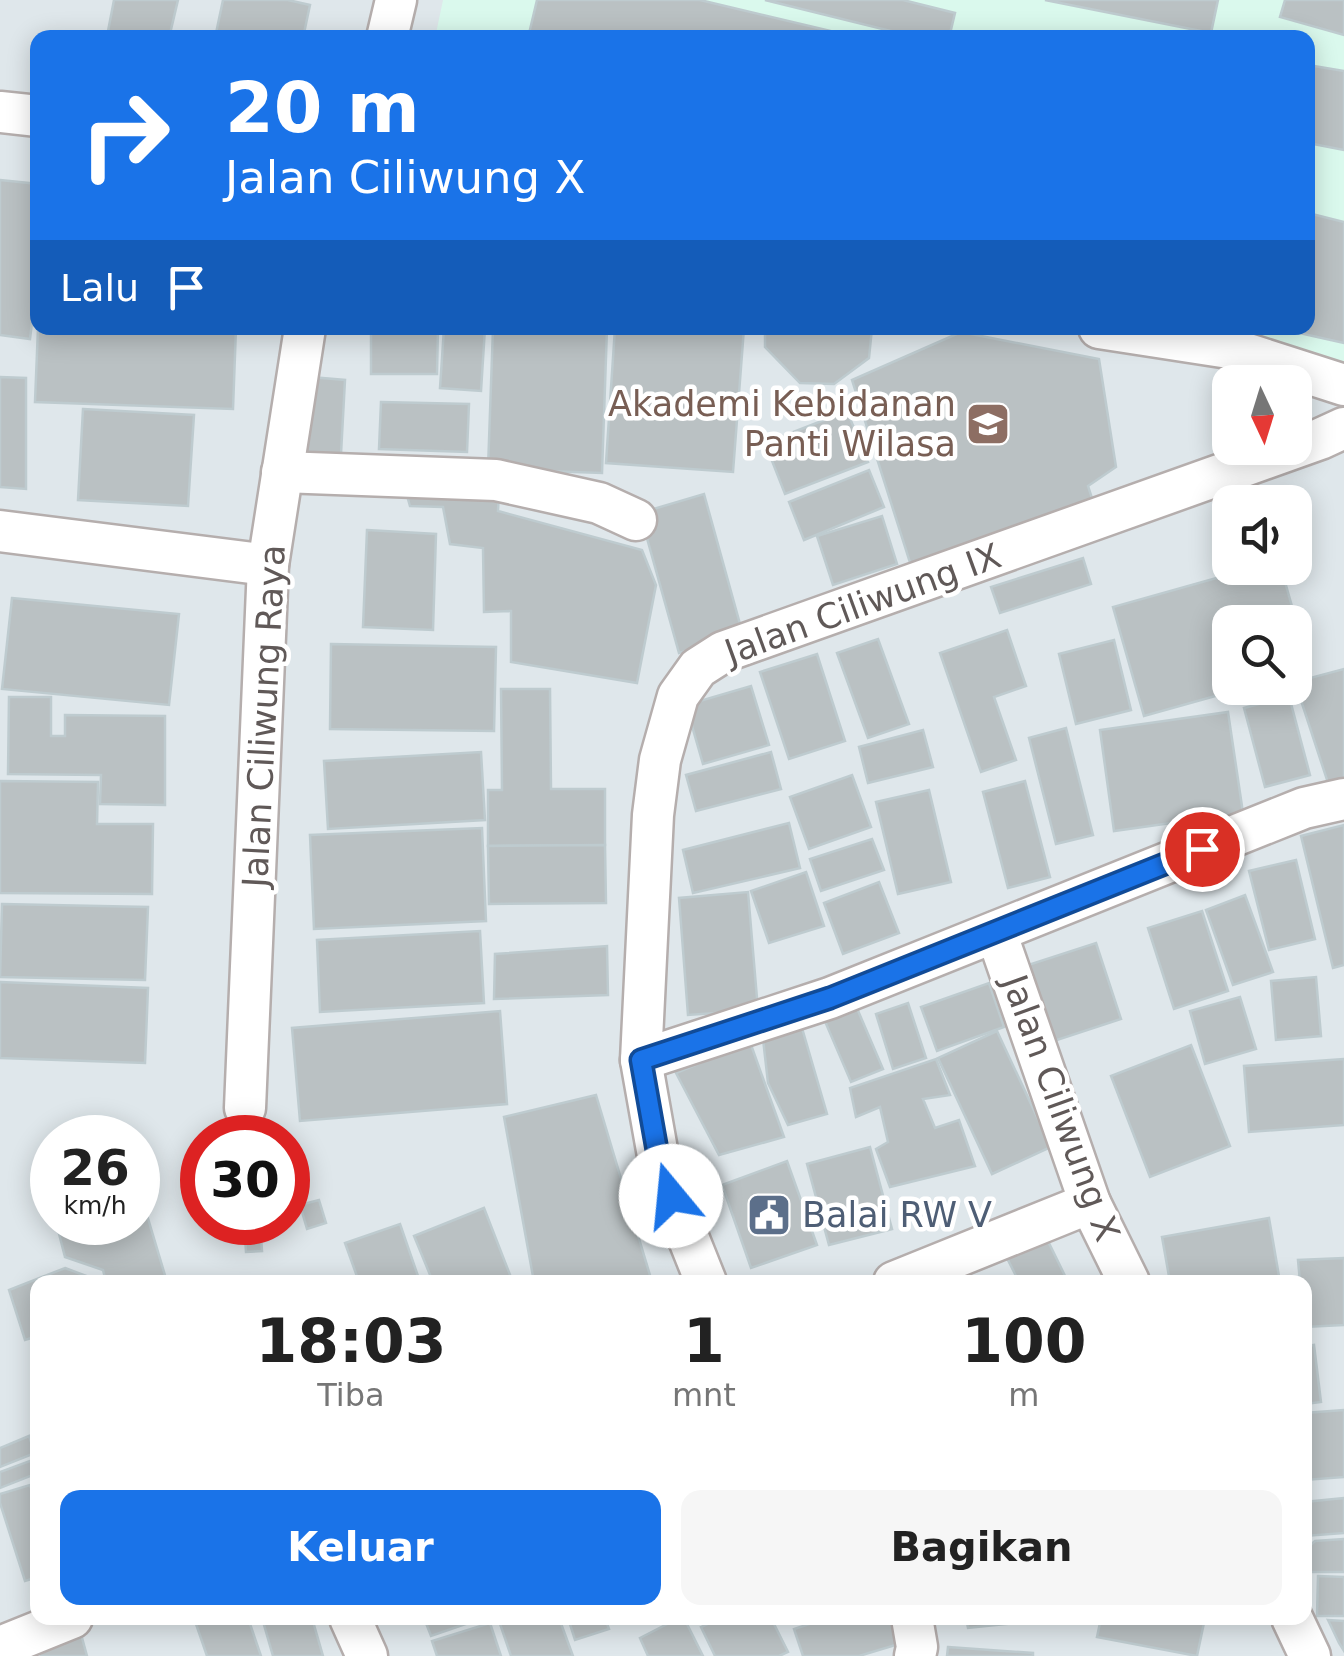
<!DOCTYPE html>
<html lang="id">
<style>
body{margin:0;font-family:"DejaVu Sans",sans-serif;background:#f6f6f6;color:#222;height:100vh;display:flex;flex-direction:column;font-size:38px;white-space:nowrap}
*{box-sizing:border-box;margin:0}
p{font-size:32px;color:#767676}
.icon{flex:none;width:55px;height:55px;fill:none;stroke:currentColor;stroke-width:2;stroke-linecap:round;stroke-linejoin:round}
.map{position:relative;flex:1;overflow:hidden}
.details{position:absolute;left:30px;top:1275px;width:1282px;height:350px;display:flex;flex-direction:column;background:#fff;border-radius:20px;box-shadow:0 5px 25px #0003}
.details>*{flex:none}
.banner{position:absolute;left:30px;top:30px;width:1285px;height:305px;border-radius:20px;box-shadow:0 5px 25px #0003;background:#1a73e8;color:#fff;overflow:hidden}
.needle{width:65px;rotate:176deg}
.tools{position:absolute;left:1212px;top:365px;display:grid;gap:20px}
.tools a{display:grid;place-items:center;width:100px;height:100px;border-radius:20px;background:#fff;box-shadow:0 5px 25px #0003;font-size:50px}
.speed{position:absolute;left:30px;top:1115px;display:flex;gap:20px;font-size:50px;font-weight:700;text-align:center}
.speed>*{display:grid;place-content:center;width:130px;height:130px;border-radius:50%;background:#fff;box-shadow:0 5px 25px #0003;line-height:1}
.speed small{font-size:25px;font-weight:400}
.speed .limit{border:15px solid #d22;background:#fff;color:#111}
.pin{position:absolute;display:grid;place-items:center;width:85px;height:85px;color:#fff;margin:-42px;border:5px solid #fff;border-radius:50%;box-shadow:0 2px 10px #0007}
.me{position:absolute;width:110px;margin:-55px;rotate:343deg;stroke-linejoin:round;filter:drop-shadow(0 0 8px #0008)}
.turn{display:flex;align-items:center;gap:35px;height:210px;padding:0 30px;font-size:45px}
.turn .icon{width:130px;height:130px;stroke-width:2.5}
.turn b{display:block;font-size:70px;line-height:85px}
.then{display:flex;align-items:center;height:95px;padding:0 30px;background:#0003;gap:20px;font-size:38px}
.eta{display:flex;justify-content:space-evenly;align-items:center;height:170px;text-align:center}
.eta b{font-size:60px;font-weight:700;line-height:70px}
.button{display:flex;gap:20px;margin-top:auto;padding:20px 30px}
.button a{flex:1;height:115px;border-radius:20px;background:#1a73e8;color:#fff;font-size:40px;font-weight:700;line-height:115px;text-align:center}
.button a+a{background:#f6f6f6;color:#222}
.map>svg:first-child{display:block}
</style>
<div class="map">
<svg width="1344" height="1656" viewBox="0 0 1344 1656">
<rect width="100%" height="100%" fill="#dfe7eb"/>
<path fill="#daf9ed" d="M443,0H1344V363L1176,328H1308V38H435Z"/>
<g fill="#bac1c3" stroke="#becbcf" stroke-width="2.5">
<path d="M114,0H178L169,38H137L108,31Z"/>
<path d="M223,0H288L310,5L303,38H215Z"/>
<path d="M537,0H700L860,38H528Z"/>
<path d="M765,0H903L955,13L949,38H919Z"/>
<path d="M1045,0H1218L1211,33Z"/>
<path d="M1285,0H1344V35L1280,17Z"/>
<path d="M1308,65L1344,71V150L1308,143Z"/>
<path d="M0,180L38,184V273L30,339L0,335Z"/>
<path d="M1308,213L1344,222V343L1277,328H1308Z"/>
<path d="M38,328H236L233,409L35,402Z"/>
<path d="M371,328H438L437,374H371Z"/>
<path d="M444,328H485L481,391L440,388Z"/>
<path d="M493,328H607L602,473L488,469Z"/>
<path d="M615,328H744L733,472L606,463Z"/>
<path d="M765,328H872L869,358L834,384L800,383L765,347Z"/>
<path d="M961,332L1099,359L1116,467L1088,486L1097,514L913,572L852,380Z"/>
<path d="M299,376L345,380L341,454L294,451Z"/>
<path d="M0,377L26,378V489L0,487Z"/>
<path d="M381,402L469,404L467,452L379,449Z"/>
<path d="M83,409L194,415L188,506L78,500Z"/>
<path d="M847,411L868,462L785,494L765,443Z"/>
<path d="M869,470L884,507L804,540L789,502Z"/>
<path d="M406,492H499L498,511L642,550L656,585L637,683L511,662V611L484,612L483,548L450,544L443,507L410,506Z"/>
<path d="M704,494L743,635L679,653L640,513Z"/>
<path d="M882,516L897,564L833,585L817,536Z"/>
<path d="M367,530L436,534L433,630L363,627Z"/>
<path d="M1083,558L1091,584L1000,613L991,587Z"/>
<path d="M1252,568H1281L1310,669L1295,673V622H1230V688H1244L1144,716L1113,607Z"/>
<path d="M12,598L179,614L169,705L2,689Z"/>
<path d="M1007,630L1026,686L994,697L1016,760L981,772L940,653Z"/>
<path d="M878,639L909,724L868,738L837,653Z"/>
<path d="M1114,640L1131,710L1076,724L1059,654Z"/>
<path d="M331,644L496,647L494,731L330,729Z"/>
<path d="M817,654L845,741L789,759L760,672Z"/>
<path d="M1344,669V785L1330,789L1295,682Z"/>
<path d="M751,686L769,745L703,764L686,705Z"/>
<path d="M501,689H550L551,789H605V845L488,846V790H502Z"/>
<path d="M1289,696L1310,775L1265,787L1244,708Z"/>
<path d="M9,697H51V736H65V715L165,716V805L100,804L101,775L8,774Z"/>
<path d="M1228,712L1243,813L1114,831L1100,730Z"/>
<path d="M1066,728L1093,835L1056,844L1029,738Z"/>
<path d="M923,730L933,767L868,783L859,747Z"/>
<path d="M481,752L485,820L328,829L324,761Z"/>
<path d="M771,752L781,789L696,811L686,775Z"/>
<path d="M852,775L871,827L809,849L790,797Z"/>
<path d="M0,781L98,782L97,824H153L152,894L0,893Z"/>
<path d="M1025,781L1050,877L1008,888L983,792Z"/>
<path d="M929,790L951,882L898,894L876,802Z"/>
<path d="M789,823L800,868L693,893L683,850Z"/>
<path d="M1344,825V965L1333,968L1301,836Z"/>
<path d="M482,828L486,921L314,929L310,835Z"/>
<path d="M872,839L884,870L821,891L810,859Z"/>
<path d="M605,845L606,903L489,904L488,846Z"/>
<path d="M1296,860L1315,939L1269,950L1249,871Z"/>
<path d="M806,872L824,926L769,943L751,891Z"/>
<path d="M879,882L899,933L843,954L824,903Z"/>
<path d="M748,892L758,1010L688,1015L679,898Z"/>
<path d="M1245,895L1273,972L1233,985L1206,910Z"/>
<path d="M2,904L148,907L145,980L0,977Z"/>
<path d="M1202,911L1228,991L1174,1009L1148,928Z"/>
<path d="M480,931L484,1003L320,1012L317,940Z"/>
<path d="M1096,943L1121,1019L1048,1043L1022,967Z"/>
<path d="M607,946L608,995L494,999L495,954Z"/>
<path d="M1316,977L1321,1036L1276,1040L1271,981Z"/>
<path d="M0,982L148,988L145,1063L0,1058Z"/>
<path d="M989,983L1004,1027L937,1051L921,1007Z"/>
<path d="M1240,997L1256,1049L1205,1064L1190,1011Z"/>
<path d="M908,1003L926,1058L893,1069L876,1014Z"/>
<path d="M856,1006L883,1069L851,1082L824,1019Z"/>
<path d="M500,1011L507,1104L300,1121L292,1028Z"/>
<path d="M802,1028L827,1114L788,1125L768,1083L763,1039Z"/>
<path d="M997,1031L1051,1147L992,1174L938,1058Z"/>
<path d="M750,1042L784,1137L719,1155L676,1073Z"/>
<path d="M1191,1045L1230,1146L1150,1177L1111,1076Z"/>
<path d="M936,1059L950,1095L923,1099L935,1128L959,1120L975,1166L890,1187L876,1149L888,1142L880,1107L856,1117L850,1088Z"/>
<path d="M1344,1059V1125L1249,1132L1244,1066Z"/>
<path d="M596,1095L652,1282H534L504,1117Z"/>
<path d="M870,1147L892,1229L829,1245L807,1164Z"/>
<path d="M52,1149V1207L39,1153Z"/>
<path d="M787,1161L817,1245L751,1268L722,1185Z"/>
<path d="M138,1185L167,1282H106L103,1270L65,1257L56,1222H138Z"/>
<path d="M319,1200L326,1223L307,1229L300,1205Z"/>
<path d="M484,1208L512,1280L505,1282H433L414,1236Z"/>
<path d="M1269,1218L1280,1282H1170L1162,1237Z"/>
<path d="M244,1222H260L262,1251L246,1252Z"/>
<path d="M400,1224L419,1279L409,1282H359L345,1243Z"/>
<path d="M1047,1239L1068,1282H1019L1007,1258Z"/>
<path d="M1344,1258V1325L1305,1327V1282H1300L1298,1260Z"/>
<path d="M65,1268L97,1280L96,1282H38V1336L25,1340L9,1290Z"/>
<path d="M1314,1345L1321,1402L1305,1404V1346Z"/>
<path d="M1344,1410V1477L1305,1480V1413Z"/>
<path d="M29,1436L35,1453L0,1467V1448Z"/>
<path d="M38,1458V1473L0,1488V1472Z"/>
<path d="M30,1485L38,1507V1577L25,1581L0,1503V1494Z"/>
<path d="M1344,1498V1533L1305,1536V1502Z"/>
<path d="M1344,1539V1572H1306V1549L1315,1541Z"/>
<path d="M1318,1576L1344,1577V1616H1317Z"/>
<path d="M214,1618H248L261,1656H207L196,1624Z"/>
<path d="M262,1618H312L323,1656H273Z"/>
<path d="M424,1618H483L431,1636Z"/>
<path d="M498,1618H559L573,1656H511Z"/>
<path d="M568,1618H605L609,1629L575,1640Z"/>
<path d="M679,1618H684L703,1656H648L640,1638Z"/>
<path d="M720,1618H771L788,1652L779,1656H715L701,1627Z"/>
<path d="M827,1618H889L899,1644L859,1656H803L794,1629Z"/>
<path d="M966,1618H1045V1620L968,1628Z"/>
<path d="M1101,1618H1205L1197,1656L1097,1637Z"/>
<path d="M1328,1620L1344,1621V1651L1339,1643Z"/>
<path d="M490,1623L501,1656H437L432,1641Z"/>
<path d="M81,1634L87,1656H41L38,1645Z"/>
<path d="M948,1647L1033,1653V1656H947Z"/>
</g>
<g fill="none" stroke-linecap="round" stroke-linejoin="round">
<defs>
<g id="street">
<path d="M387,38L396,0"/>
<path d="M0,112L38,116"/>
<path d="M1099,328L1229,348L1344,385"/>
<path d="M282,472L496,480L599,503L636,520"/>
<path d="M0,531L268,565"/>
<path d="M996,932L1090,1203L1129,1282"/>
<path d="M641,1060L830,998L1304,808L1344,799"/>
<path d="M245,1108L268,565L305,328"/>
<path d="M706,1282L660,1167L641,1060L653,815L660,760L678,696L698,668L723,652L1320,439L1344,428"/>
<path d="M894,1282L1090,1203"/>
<path d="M350,1618L367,1656"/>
<path d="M912,1618L917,1647L915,1656"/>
<path d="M1292,1618L1310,1656"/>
<path d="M0,1647L72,1618"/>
</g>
</defs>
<use href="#street" stroke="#b5aead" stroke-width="45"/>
<use href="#street" stroke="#fff" stroke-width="40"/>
</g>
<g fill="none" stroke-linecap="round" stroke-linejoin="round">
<defs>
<path id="route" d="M671,1196L660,1167L641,1060L830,998L1202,849"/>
</defs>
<use href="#route" stroke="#114b97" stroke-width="25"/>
<use href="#route" stroke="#1a73e8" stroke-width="18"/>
</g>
<defs>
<symbol id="university-square" viewBox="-11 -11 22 22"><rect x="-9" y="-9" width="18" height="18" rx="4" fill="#8d6e63" stroke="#fff"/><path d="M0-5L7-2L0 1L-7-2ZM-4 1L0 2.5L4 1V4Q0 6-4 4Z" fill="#fff"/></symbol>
<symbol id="civic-square" viewBox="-11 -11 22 22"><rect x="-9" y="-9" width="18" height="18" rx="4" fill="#5c6f8a" stroke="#fff"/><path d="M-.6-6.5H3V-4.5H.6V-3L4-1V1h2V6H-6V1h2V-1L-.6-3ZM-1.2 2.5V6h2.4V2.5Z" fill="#fff"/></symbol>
</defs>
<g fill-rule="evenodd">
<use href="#university-square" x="963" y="399" width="50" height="50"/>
<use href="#civic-square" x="744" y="1190" width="50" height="50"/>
</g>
<g text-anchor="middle" stroke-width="9" stroke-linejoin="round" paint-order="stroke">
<g font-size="35" fill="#785e54" stroke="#fff" text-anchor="end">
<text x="956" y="416">Akademi Kebidanan<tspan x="956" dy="40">Panti Wilasa</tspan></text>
</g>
<g font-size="35" fill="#605958" stroke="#fff">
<text transform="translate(863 604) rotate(-20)" y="12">Jalan Ciliwung IX</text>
<text transform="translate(264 716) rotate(-87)" y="12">Jalan Ciliwung Raya</text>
<text transform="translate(1061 1108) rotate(70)" y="12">Jalan Ciliwung X</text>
</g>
<g font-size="35" fill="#4e5e75" stroke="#fff" text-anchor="start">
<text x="802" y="1227">Balai RW V</text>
</g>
</g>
</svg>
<div class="tools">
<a><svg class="needle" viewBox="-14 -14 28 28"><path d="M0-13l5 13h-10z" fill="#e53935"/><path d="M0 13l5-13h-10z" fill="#767676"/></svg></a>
<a><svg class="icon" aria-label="sound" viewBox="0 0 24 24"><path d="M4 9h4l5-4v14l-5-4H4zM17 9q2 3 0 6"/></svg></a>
<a><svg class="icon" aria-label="search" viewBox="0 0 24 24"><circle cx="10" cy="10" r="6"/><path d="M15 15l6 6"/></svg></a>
</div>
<div class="speed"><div>26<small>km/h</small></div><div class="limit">30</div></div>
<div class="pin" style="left:1202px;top:849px;background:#d93025"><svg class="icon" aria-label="arrive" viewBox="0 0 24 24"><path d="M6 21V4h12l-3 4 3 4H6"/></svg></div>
<svg class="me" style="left:671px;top:1196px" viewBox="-20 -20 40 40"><circle r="19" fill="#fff"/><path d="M0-13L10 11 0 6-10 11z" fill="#1a73e8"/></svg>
<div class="banner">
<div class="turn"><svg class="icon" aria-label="right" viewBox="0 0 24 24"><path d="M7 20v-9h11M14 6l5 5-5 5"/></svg><div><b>20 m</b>Jalan Ciliwung X</div></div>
<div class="then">Lalu<svg class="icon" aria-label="arrive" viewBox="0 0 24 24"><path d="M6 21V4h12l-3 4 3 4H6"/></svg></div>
</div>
<section class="details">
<div class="eta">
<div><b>18:03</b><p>Tiba</p></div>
<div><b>1</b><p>mnt</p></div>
<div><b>100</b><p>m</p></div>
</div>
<div class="button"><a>Keluar</a><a>Bagikan</a></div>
</section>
</div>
